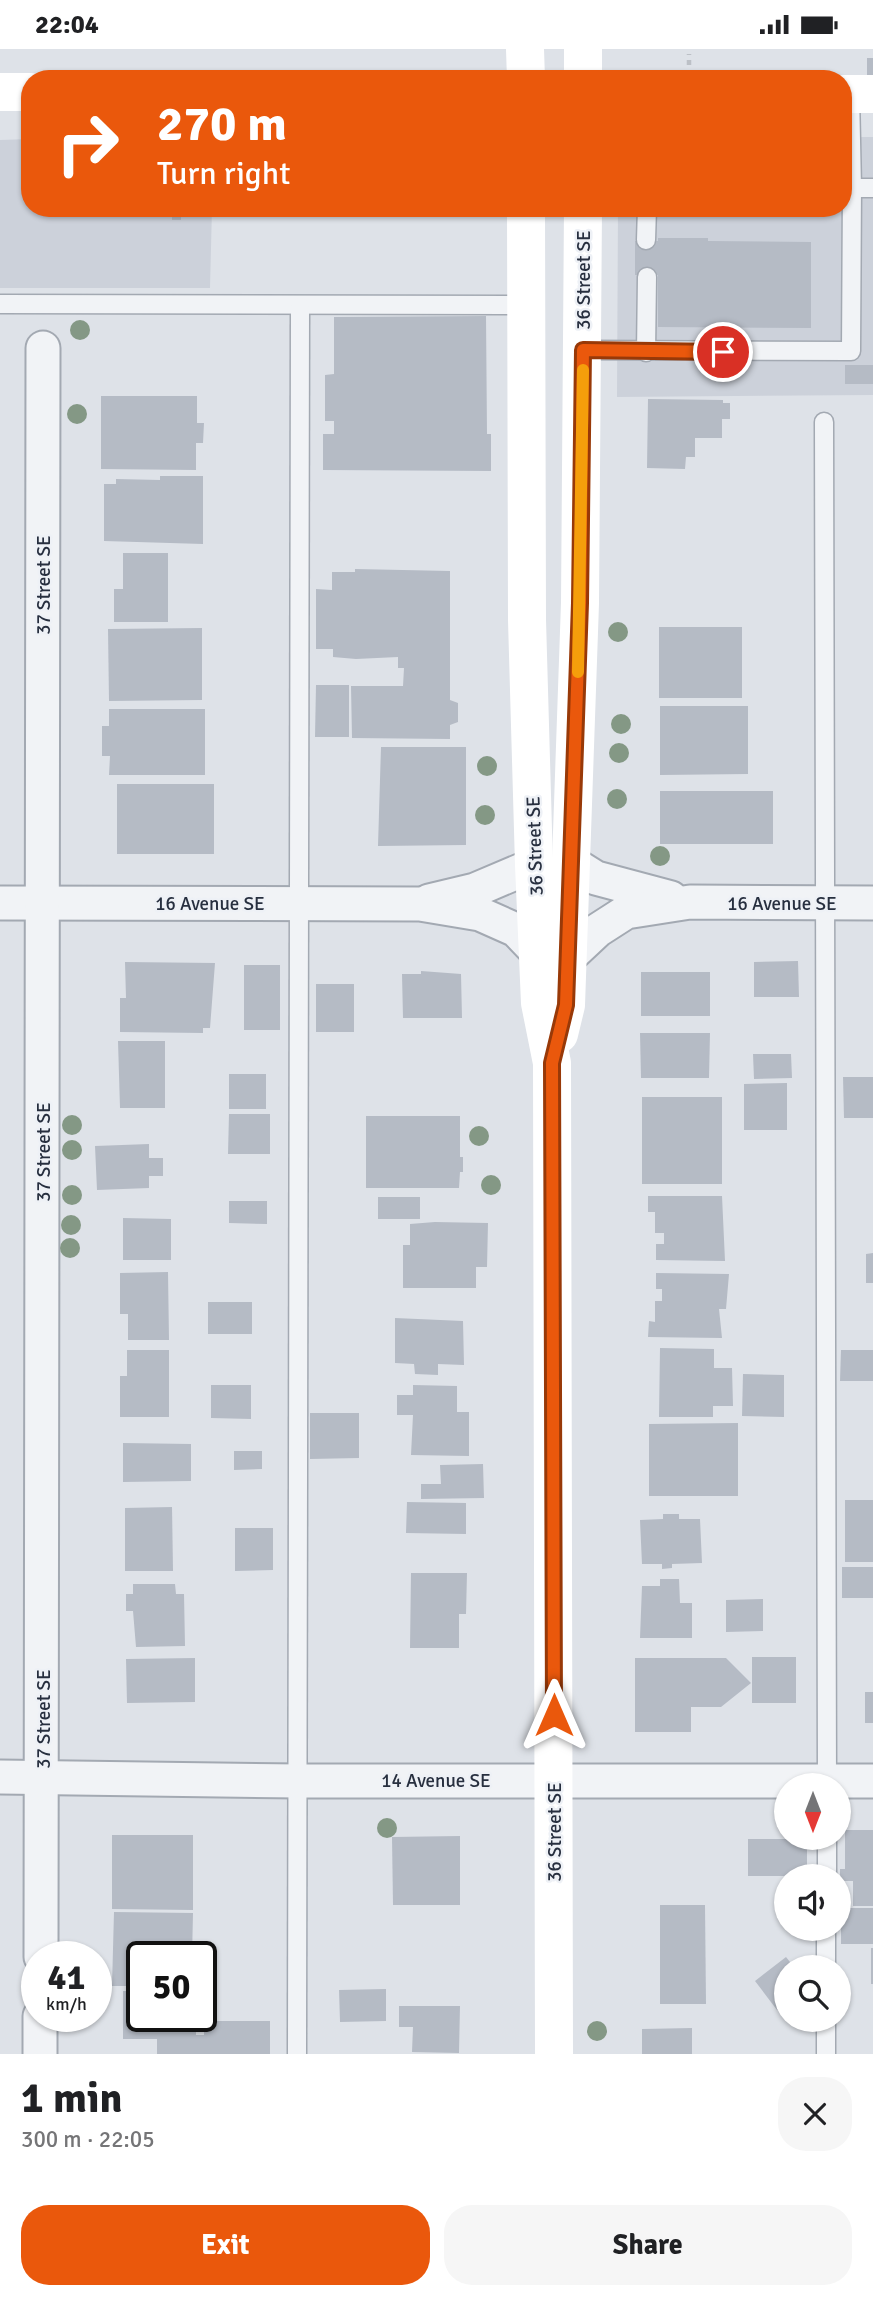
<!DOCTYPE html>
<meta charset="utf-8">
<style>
body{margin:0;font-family:Signika,sans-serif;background:#f6f6f6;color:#202124;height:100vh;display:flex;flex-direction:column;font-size:26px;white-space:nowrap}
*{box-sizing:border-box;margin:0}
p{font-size:23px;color:#757577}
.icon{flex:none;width:38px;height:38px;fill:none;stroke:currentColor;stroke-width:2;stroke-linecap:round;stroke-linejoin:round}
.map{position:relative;height:2005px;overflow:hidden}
.sheet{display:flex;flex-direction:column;background:#fff;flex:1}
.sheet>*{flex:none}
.guide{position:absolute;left:21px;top:21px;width:831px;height:147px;border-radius:28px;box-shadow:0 2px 5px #0004;background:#ea580c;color:#fff;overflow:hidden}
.needle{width:46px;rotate:180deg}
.buttons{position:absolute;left:774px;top:1724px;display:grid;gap:14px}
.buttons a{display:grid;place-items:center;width:77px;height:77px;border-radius:50%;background:#fff;box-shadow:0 2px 5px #0004;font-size:35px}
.speed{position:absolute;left:21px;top:1892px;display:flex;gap:14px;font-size:35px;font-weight:700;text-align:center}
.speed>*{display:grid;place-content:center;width:91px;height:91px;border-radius:50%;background:#fff;box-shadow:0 2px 5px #0004;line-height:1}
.speed small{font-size:18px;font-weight:400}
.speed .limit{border:4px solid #111;border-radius:10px;background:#fff;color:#111}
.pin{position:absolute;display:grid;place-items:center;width:60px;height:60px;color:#fff;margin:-30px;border:4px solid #fff;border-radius:50%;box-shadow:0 2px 7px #0007}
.me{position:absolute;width:77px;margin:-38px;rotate:0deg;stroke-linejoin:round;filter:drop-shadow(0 0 5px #0008)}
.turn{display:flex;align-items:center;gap:24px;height:147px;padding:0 21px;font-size:32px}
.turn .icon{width:91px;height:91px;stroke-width:2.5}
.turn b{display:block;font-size:49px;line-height:60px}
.round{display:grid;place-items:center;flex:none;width:74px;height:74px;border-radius:28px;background:#f6f6f6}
.overview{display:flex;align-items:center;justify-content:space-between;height:119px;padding:0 21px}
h1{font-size:42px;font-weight:700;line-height:52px}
.button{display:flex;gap:14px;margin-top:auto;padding:14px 21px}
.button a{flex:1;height:80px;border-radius:28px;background:#ea580c;color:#fff;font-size:28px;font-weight:700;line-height:80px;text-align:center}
.button a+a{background:#f6f6f6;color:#202124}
.status{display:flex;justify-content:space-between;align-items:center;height:49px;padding:0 35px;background:#fff;direction:ltr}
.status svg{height:19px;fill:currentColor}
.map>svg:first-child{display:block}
</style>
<div class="status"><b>22:04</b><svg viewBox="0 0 49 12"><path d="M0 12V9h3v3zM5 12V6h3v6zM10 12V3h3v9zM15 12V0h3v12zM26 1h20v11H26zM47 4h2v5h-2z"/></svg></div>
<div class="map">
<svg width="873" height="2005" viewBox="0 0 873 2005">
<rect width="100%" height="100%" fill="#dee2e8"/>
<g fill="#ccd1da">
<path d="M844,88H873V346L617,348L618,159H844Z"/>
<path d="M30,90V159H212L210,239H0V91Z"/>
</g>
<g fill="#b5bbc5">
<rect x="867" y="9" width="6" height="17"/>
<rect x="172" y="159" width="9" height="12"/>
<path d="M658,189H708V192L811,193V279L658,278V226H635V192H658Z"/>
<path d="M486,267L487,385H491V422L323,421V385H334V372H325V326L334,325V268Z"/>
<rect x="845" y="316" width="28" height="19"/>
<path d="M101,347H197V374H204L203,394H196V421L101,420Z"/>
<path d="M648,350L723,351V354H730V370H722V389H695V408H686L685,420L647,419Z"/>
<path d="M160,427H203V495L104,492V435H116V430L160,431Z"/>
<path d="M123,504H168V573H114V540H123Z"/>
<path d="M355,520L450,522V651L458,654V673L450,676V690L352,689L351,637H403L404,619H398V608L356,610L333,608V600H316V540L332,541V523H355Z"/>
<rect x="659" y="578" width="83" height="71"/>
<path d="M202,579V651L109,652L108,580Z"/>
<path d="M316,636H349V688H315Z"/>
<path d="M660,657H748V725L660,726Z"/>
<path d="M109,660H205V726H109L110,707H102V677H109Z"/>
<path d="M381,698H466V796L378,797Z"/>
<rect x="117" y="735" width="97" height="70"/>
<rect x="660" y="742" width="113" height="53"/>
<path d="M798,912L799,948H754V913Z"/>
<path d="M125,913L215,914L210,979H203V984L120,983V949H126Z"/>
<rect x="244" y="916" width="36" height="65"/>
<path d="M421,922L461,925L462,969H403L402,925H421Z"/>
<rect x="641" y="923" width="69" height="44"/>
<rect x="316" y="935" width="38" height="48"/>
<path d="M640,984H710L709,1029H641Z"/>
<path d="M118,992H165V1059H120Z"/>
<path d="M753,1005H791L792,1029L754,1030Z"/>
<rect x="229" y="1025" width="37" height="35"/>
<path d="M843,1028H873V1069H844Z"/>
<path d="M787,1034V1081H744V1035Z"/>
<rect x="642" y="1048" width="80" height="87"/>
<path d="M229,1065H270V1105H228Z"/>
<path d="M366,1067H460V1108H463V1123H460L459,1139H366Z"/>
<path d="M149,1095V1109H163V1127H149V1139L97,1141L95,1097Z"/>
<path d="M648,1147H722L725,1212L656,1211V1195H664V1184H655V1163H648Z"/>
<rect x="378" y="1148" width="42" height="22"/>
<path d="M229,1152H267V1175L229,1174Z"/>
<path d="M123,1169L171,1170V1211H123Z"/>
<path d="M435,1173L488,1174L487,1218H476V1239H403V1196H410V1175Z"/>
<path d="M873,1204V1234H866V1205Z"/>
<path d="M168,1223L169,1291H128V1265H120V1224Z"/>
<path d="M656,1224L729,1225L726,1260H719L722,1289L648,1288L649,1272L655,1273V1252H662V1240H656Z"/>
<rect x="208" y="1253" width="44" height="32"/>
<path d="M395,1269L463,1272L464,1316L438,1315V1326L415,1325L414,1315L395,1314Z"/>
<path d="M660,1299L714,1300V1319H732L733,1357H713V1368H659Z"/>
<path d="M127,1301H169V1368H120V1327H127Z"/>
<path d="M841,1301H873V1332H840Z"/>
<path d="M743,1325L784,1326V1368L742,1367Z"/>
<path d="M211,1336H251V1370L211,1369Z"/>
<path d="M413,1336L457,1337V1363H469V1407L411,1406L413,1366H397V1346H413Z"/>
<path d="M310,1364H359V1409L310,1410Z"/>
<path d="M738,1374V1447H649V1375Z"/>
<path d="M123,1394L191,1395V1432L123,1433Z"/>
<path d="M234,1402H262V1420L234,1421Z"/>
<path d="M483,1415L484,1449L421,1450V1435H441L440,1416Z"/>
<rect x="845" y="1451" width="28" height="62"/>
<path d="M407,1453L466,1454V1485L406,1484Z"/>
<path d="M172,1458L173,1522H125V1459Z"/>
<path d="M663,1465H679V1470H700L702,1514L672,1515V1519L662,1520V1515H642L640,1471L663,1470Z"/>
<path d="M235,1479H273V1521L235,1522Z"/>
<rect x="842" y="1518" width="31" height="31"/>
<path d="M411,1524H467L466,1565H459V1599H410Z"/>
<path d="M660,1530H679L680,1554H692V1589H640L642,1537H660Z"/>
<path d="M133,1535H175L176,1545H184L185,1597L136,1598L133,1562H126V1545H133Z"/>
<path d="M763,1550V1582L726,1583V1551Z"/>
<rect x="752" y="1608" width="44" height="46"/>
<path d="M195,1609V1653L127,1654L126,1610Z"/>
<path d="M635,1609H726L751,1634L721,1658H691V1683H635Z"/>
<rect x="865" y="1643" width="8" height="31"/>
<path d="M845,1781H873V1857H853V1832H840V1820H845Z"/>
<path d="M112,1786H193V1861L112,1860Z"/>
<path d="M460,1787V1856H393L392,1788Z"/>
<rect x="748" y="1790" width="59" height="37"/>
<path d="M660,1856H705L706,1955H660Z"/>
<rect x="841" y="1859" width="32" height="36"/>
<path d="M114,1863L193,1864L192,1908H142V1937H112Z"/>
<rect x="871" y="1899" width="2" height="36"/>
<path d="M786,1908L794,1918H786V1954L777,1961L755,1932Z"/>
<path d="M386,1940V1972L340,1973L339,1941Z"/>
<path d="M123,1942H142V1967H196V1986H204V1972H270V2005H157V1990H123Z"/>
<path d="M399,1957H460L459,2004L412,2003L413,1978H399Z"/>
<path d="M692,1979V2005H642V1980Z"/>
</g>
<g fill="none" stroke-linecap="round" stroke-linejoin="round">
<defs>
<g id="lane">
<path d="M844,139H852L850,45"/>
<path d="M646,191L647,159"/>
<path d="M0,255L526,256"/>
<path d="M583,301L851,302L852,139H873"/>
<path d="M646,303L647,228"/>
<path d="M824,373L827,1736"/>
<path d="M827,1827V1788"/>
<path d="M826,1918V1880"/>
<path d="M297,2005L300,258"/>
<path d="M826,2005V1970"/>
</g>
<g id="street">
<path d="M572,814L596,829L671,849"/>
<path d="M429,852L475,841L534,816"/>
<path d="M0,854L420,855L480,865L516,881L539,905"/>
<path d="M567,910L598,881L626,863L690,853L873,854"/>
<path d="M0,1728L299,1732H873"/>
<path d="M41,1908L43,299"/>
<path d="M40,2005V1967"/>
</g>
</defs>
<use href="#lane" stroke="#a3a9b2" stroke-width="21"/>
<use href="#street" stroke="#a3a9b2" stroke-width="37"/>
<path stroke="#bcc0c6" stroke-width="4.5" stroke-dasharray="5 5" stroke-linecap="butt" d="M689,26V5"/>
<use href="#lane" stroke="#f1f3f6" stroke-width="18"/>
<use href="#street" stroke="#f1f3f6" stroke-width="33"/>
<g stroke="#fff" stroke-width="38">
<path d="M525,0L526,30"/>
<path d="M583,30V0"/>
<path d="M0,43H30"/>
<path d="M844,45H873"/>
<path d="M526,159L527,571L534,816L540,954L552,1014L554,2005"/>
<path d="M559,985L566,956L580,554L583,159"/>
</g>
</g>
<g fill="#849885">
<circle cx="80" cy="281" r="10"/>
<circle cx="77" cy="365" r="10"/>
<circle cx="618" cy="583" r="10"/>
<circle cx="621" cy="675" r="10"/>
<circle cx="619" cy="704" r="10"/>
<circle cx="487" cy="717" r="10"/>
<circle cx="617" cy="750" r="10"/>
<circle cx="485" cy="766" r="10"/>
<circle cx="660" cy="807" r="10"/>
<circle cx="72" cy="1076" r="10"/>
<circle cx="479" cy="1087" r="10"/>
<circle cx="72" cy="1101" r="10"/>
<circle cx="491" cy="1136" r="10"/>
<circle cx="72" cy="1146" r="10"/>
<circle cx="71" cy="1176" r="10"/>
<circle cx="70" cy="1199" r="10"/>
<circle cx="387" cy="1779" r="10"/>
<circle cx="597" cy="1982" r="10"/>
</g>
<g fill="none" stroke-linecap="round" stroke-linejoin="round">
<defs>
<path id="route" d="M554,1666L552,1014L566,956L580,554L583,301L723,303"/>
</defs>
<use href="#route" stroke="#983908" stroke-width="18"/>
<use href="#route" stroke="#ea580c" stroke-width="12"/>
<path stroke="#f59e0b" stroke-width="12" d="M578,623L583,321"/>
</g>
<g text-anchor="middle" stroke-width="5" stroke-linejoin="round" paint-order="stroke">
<g font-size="19" fill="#272f3f" stroke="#eef1f6">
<text transform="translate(583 231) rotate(-90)" y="7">36 Street SE</text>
<text transform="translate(43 536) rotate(-90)" y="7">37 Street SE</text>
<text transform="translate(534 797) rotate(-92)" y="7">36 Street SE</text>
<text x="210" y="861">16 Avenue SE</text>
<text x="782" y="861">16 Avenue SE</text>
<text transform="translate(43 1103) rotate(-90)" y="7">37 Street SE</text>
<text transform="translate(43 1670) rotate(-90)" y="7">37 Street SE</text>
<text x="436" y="1738">14 Avenue SE</text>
<text transform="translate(554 1783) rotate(-90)" y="7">36 Street SE</text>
</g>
</g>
</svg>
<div class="buttons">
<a><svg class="needle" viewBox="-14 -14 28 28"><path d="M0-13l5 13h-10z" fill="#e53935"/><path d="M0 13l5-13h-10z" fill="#757577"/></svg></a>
<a><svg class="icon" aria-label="sound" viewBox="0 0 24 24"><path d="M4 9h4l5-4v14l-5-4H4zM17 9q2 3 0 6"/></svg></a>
<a><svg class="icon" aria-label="search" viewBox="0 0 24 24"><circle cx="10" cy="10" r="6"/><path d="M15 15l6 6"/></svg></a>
</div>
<div class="speed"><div>41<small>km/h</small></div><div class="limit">50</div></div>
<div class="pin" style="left:723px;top:303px;background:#d93025"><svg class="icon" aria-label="arrive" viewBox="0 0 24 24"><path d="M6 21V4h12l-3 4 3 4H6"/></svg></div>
<svg class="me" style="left:554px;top:1666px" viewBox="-20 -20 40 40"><path d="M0-17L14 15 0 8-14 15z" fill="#ea580c" stroke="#fff" stroke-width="4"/></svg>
<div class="guide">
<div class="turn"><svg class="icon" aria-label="right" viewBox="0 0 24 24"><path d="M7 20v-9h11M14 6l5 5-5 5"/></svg><div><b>270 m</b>Turn right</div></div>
</div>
</div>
<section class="sheet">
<div class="overview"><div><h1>1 min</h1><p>300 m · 22:05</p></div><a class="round"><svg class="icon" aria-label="close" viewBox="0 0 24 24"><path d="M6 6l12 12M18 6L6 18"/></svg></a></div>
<div class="button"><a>Exit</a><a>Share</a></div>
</section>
